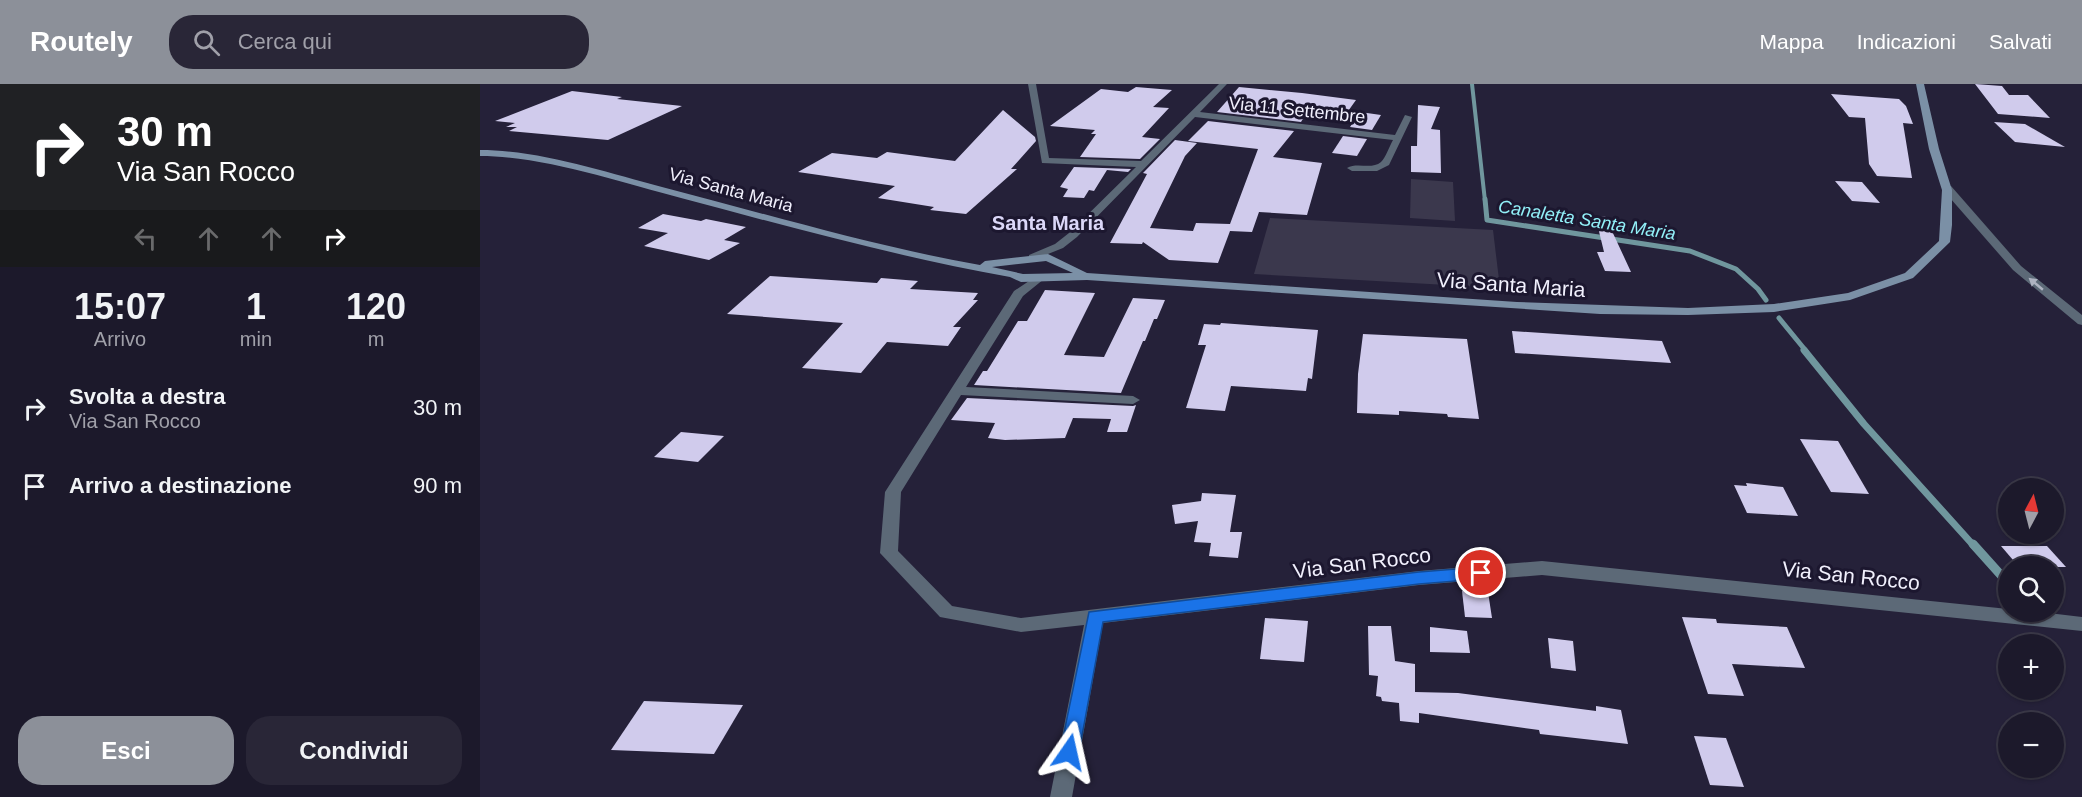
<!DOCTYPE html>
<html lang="it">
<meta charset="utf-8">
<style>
body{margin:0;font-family:Helvetica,sans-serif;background:#292637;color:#f1f3f6;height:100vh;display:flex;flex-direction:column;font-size:22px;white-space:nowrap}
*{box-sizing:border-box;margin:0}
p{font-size:20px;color:#a0a0a9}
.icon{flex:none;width:33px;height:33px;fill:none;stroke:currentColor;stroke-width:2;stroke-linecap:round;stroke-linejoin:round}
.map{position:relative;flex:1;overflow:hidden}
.drawer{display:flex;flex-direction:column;background:#1c192b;width:480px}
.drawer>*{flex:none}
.banner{background:#202124;color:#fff;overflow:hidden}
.needle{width:39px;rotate:7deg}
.tools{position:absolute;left:1518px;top:394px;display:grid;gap:12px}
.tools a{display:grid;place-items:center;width:66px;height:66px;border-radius:50%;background:#1c192b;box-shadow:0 2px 4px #0004,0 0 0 2px #3a3847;font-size:30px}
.pin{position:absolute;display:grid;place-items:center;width:51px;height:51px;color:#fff;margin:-26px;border:3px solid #fff;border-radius:50%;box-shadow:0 2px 6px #0007}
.me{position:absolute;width:66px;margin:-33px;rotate:11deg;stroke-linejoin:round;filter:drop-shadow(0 0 4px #0008)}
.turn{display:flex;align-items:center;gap:21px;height:126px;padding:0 18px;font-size:27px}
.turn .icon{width:78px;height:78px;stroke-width:2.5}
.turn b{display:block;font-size:42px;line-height:51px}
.lanes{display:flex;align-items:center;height:57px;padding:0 18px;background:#0003;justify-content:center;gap:30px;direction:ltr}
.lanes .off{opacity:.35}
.eta{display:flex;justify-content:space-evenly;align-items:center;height:102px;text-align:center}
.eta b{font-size:36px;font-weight:700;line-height:42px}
.button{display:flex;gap:12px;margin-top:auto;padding:12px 18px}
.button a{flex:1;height:69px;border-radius:24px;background:#8c9099;color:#fff;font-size:24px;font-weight:700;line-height:69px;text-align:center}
.button a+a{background:#292637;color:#f1f3f6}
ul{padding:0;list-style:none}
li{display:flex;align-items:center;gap:18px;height:78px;padding:0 18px}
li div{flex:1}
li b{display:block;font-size:22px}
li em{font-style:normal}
header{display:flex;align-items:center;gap:36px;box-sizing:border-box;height:84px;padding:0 30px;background:#8c9099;color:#fff}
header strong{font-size:28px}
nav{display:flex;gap:33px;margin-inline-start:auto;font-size:21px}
.search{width:420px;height:54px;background:#292637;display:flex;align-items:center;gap:15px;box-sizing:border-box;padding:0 21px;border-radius:24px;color:#a0a0a9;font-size:22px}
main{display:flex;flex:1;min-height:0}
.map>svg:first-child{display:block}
</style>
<header>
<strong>Routely</strong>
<div class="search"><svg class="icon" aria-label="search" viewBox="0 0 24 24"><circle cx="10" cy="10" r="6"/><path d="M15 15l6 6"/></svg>Cerca qui</div>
<nav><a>Mappa</a><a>Indicazioni</a><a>Salvati</a></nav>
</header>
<main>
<section class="drawer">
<div class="banner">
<div class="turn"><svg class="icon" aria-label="right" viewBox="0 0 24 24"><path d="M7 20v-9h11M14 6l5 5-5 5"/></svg><div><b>30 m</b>Via San Rocco</div></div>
<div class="lanes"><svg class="icon off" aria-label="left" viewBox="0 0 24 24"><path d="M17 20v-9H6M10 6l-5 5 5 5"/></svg><svg class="icon off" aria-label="ahead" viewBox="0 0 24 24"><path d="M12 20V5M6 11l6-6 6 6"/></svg><svg class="icon off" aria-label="ahead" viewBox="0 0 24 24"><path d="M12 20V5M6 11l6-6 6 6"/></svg><svg class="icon" aria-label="right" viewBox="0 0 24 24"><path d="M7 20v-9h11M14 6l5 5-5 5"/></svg></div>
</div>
<div class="eta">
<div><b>15:07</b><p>Arrivo</p></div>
<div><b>1</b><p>min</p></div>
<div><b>120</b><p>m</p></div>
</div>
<ul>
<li><svg class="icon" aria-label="right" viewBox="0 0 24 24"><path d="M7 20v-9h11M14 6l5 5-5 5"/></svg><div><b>Svolta a destra</b><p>Via San Rocco</p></div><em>30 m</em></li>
<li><svg class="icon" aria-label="arrive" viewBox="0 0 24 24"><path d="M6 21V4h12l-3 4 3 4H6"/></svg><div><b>Arrivo a destinazione</b></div><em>90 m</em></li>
</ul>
<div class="button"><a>Esci</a><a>Condividi</a></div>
</section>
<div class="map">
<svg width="1602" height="713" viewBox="0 0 1602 713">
<rect width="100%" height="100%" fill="#252139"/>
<g fill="#3b384d">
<path d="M931,95L973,98L975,137L930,134Z"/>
<path d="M790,134L1013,146L1020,204L774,190Z"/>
</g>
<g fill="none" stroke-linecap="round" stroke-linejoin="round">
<path stroke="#70979e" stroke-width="4" d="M992,0L1005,117"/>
<g stroke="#70979e" stroke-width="5">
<path d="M1005,115L1007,136L1210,167L1256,185L1278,205L1286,216"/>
<path d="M1299,234L1326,267"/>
</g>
<path stroke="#70979e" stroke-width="7" d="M1324,266L1384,340L1494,462"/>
<path stroke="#70979e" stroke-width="9" d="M1493,460L1528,499"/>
</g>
<g fill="#d0cbec">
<path d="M1495,0L1522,2L1529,11H1548L1570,34L1518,30Z"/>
<path d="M656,3L692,6L673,23L689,24L662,53L680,55L660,75L600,73L616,50H611L615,46L570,42L621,5L648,8Z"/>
<path d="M759,3L822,9L876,16L861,37L824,33L821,38L737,28Z"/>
<path d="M92,7L142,13L137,15L202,22L128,56L29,47L37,43H26L35,39L15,37Z"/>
<path d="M1351,10L1419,15L1426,22L1433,40L1423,39L1432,94L1397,92L1389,80L1385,34L1369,33Z"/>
<path d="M938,21L960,23L951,45L960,46L961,89L931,88V62H937Z"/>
<path d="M523,26L555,53L556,57L531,85H537L486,130L450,126L454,123L398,114L415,102L318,88L352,69L397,74L407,68L475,77Z"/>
<path d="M880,28L901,31L892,46L870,43Z"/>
<path d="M728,37L814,47L793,73L842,79L827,131L779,128L772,148L750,147L738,179L689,176L663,158L662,160L630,159L667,90L663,89L695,56L717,59L705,72L670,144L713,147L716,139L750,140L778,65L708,57Z"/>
<path d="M1514,38L1545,40L1585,63L1535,58Z"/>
<path d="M863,52L887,55L877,72L852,69Z"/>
<path d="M594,83L651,85L648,88L627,86L614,107L609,106L604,114L583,113L588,105L580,103Z"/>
<path d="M1355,97L1382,98L1400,119L1372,117Z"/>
<path d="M183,130L221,137L226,135L266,143L244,156L260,159L229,176L164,162L188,149L158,144Z"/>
<path d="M1125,132L1151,188L1125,187L1117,168H1124L1116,135Z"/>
<path d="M290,192L397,199L401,194L438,197L430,205L498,209L493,216H498L473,243H481L468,262L407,258L381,289L322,284L363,239L247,230Z"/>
<path d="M565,206L615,209L584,271L624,273L653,214L685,216L677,235H674L665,257H663L641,309L494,301L503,287H507L538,237H547Z"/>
<path d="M741,239L838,246L832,295L828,294L826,307L751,302L745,327L706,324L726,261H718L724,240L740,241Z"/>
<path d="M1032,247L1182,257L1191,279L1035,269Z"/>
<path d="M883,250L987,255L999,335L968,333L967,330L919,327V331L877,329L878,290Z"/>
<path d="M487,314L653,322L656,321L647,348H627L631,335L593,334L585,354L525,356L508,354L515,339L471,336Z"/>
<path d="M201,348L244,352L218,378L174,373Z"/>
<path d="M1320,355L1358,357L1389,410L1351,408Z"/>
<path d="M1266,399L1303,403L1318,432L1267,429L1254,401L1267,402Z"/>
<path d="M722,409L756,411L750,448H762L758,474L729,472L731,459L714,458L718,437L695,440L692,421L721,417Z"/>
<path d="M1521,462H1567L1586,483H1539Z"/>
<path d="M982,507L1008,508L1012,534L985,533Z"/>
<path d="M1202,533L1236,535L1237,539L1307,543L1325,584L1252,580L1264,612L1228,610Z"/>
<path d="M785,534L828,537L824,578L780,575Z"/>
<path d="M888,542H911L915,577L935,580V608L978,609L1116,627V622L1141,626L1148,660L1060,650L1059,646L939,629V639L920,637L919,619L902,617L901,613L896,612L898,592L889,591Z"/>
<path d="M950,543L987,547L990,569L950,568Z"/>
<path d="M1068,554L1093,557L1096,587L1071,584Z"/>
<path d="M164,617L263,621L234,670L131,666Z"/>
<path d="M1214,652L1246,654L1264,703L1230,701Z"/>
</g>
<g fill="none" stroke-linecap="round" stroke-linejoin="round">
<g fill="#5c6977" fill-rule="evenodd">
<path d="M548,0H556L569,74L661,77L739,0H747L720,28L915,51L925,31L932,33L909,81L897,87H872L867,84C877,78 892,86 901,78C906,73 909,63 913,56L715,33L597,153L583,164L553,176L549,175V171L575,160L589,149L656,83L562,79Z"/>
<path d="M1463,102H1471L1541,182L1602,231V241L1598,240L1533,186L1463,106Z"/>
<path d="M558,191L564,195L543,212L486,303L653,312L660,316L653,320L481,311L421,408L418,467L472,522L541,534L939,487L1062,477L1528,525V528H1560L1602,533V547L1062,491L939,501L623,539L592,713H570L604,541L541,548L460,533L400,469L405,408L534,207Z"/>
</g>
<path fill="#7b90a6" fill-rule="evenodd" d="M1436,0H1444L1459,65L1472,106V141L1470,158L1433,194L1370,216L1294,228L1208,231L1120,230L607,196L541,198L530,193C418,173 310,143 201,114C140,98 63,72 0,72V66C60,66 125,88 182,103C287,130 392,162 500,181L505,177L568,170L607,189L1037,218L1208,224L1294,220L1368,209L1425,189L1459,157L1462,106L1449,65ZM566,177L593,189L543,190L512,183Z"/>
</g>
<defs><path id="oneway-solid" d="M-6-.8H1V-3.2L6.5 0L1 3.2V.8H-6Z" transform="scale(1.5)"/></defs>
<use fill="#aeb3c1" href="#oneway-solid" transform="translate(1556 200) rotate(-140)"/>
<path fill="#1a73e8" stroke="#114b97" stroke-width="1.5" d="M1001,483L1006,485L1009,489L1006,493L1001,495L939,500L623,538L599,668L596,674L589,677L583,674L580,668L609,528L939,488Z"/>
<g text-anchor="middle" stroke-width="6" stroke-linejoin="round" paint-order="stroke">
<g font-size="18" fill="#f1f0fd" stroke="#1c172f">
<text transform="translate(817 26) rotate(6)" y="6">Via 11 Settembre</text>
<text transform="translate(251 106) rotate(15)" y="6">Via Santa Maria</text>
</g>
<g font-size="18" font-style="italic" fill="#92f0f8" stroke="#1c172f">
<text transform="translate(1107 136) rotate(9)" y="6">Canaletta Santa Maria</text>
</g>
<g font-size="20" font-weight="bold" fill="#dbd7f8" stroke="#1c172f">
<text x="568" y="146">Santa Maria</text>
</g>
<g font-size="21" fill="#f1f0fd" stroke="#1c172f">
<text transform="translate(1031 201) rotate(4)" y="7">Via Santa Maria</text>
<text transform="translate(882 479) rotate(-7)" y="7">Via San Rocco</text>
<text transform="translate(1371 492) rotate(6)" y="7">Via San Rocco</text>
</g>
</g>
</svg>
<div class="tools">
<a><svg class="needle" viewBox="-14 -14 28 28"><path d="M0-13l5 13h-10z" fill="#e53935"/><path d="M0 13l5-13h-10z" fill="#a0a0a9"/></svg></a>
<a><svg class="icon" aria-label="search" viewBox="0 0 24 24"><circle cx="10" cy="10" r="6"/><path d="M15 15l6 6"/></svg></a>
<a>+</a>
<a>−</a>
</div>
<div class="pin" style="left:1001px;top:489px;background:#d93025"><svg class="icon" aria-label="arrive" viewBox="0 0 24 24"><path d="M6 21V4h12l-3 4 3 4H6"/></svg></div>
<svg class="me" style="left:589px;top:668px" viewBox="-20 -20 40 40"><path d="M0-17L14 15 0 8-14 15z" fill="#1a73e8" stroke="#fff" stroke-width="4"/></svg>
</div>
</main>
